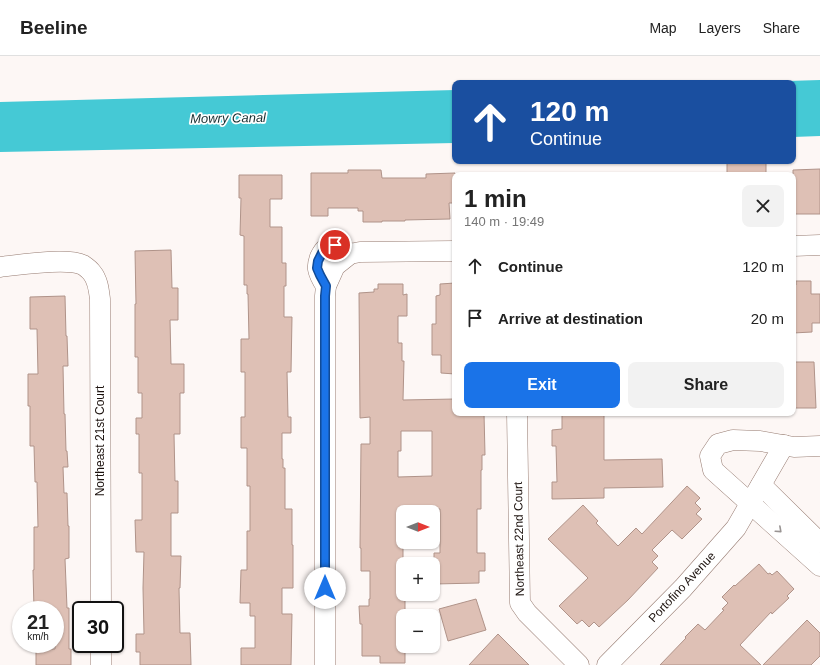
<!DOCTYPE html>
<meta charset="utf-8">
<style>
body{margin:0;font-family:Helvetica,sans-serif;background:#f2f2f2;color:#222;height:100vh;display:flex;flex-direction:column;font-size:15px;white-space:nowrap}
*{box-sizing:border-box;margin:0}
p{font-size:13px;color:#767676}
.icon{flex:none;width:22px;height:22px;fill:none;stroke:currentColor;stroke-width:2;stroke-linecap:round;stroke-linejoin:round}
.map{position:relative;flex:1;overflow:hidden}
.side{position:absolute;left:452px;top:116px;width:344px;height:244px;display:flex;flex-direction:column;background:#fff;border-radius:8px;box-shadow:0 1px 3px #0004}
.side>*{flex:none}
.hud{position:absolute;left:452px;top:24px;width:344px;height:84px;border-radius:8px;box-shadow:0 1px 3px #0004;background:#1a4fa0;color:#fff;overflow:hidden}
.needle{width:26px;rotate:90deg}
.fabs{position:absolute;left:396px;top:449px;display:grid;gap:8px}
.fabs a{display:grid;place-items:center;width:44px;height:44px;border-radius:8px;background:#fff;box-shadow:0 1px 3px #0004;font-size:20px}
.speed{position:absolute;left:12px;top:545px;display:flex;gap:8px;font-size:20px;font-weight:700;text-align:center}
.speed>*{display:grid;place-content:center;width:52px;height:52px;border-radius:50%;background:#fff;box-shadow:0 1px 3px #0004;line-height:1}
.speed small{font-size:10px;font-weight:400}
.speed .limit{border:2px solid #111;border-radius:6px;background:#fff;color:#111}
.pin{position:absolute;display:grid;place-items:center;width:34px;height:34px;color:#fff;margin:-17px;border:2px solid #fff;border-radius:50%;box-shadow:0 1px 4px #0007}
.me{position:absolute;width:44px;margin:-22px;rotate:0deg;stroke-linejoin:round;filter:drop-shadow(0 0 3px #0008)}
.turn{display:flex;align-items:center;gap:14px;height:84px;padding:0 12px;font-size:18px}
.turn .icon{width:52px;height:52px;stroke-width:2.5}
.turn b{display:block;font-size:28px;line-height:34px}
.round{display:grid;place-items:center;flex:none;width:42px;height:42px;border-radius:8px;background:#f2f2f2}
.overview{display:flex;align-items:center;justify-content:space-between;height:68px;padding:0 12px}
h1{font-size:24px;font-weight:700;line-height:30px}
.button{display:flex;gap:8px;margin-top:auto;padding:8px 12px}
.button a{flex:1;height:46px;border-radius:8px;background:#1a73e8;color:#fff;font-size:16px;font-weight:700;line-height:46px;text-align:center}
.button a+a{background:#f2f2f2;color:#222}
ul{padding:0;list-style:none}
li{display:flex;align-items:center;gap:12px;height:52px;padding:0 12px}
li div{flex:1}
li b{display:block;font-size:15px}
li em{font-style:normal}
header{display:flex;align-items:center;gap:24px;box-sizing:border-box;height:56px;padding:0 20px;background:#fff;border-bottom:1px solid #e0e0e0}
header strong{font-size:19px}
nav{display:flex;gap:22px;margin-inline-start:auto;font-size:14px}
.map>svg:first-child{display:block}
.water{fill:#45c9d5}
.building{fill:#dec0b5;stroke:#b09389;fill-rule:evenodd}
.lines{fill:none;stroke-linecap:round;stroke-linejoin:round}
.street-casing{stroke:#977c72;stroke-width:21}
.street{stroke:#fff;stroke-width:20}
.oneway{stroke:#999493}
.route-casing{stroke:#114b97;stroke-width:10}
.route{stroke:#1a73e8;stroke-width:7}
.labels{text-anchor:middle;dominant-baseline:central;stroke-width:3.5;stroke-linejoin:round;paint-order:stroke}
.street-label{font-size:12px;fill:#1c120e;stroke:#fff}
.water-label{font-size:13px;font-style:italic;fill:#182e30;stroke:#fff}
</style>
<header>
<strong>Beeline</strong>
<nav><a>Map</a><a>Layers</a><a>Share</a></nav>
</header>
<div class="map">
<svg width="820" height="609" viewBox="0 0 820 609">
<rect width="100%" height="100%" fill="#fdf7f5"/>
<g class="water">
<polygon points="820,24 820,80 793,81 793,27 724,27"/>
<polygon points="455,34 455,87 0,96 0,46"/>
</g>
<g class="building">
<polygon points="766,106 766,119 727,119 727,107"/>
<polygon points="820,113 820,158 793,158 793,114"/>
<polygon points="348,114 381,114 382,122 426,122 426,118 455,117 455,144 453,144 454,147 449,147 450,163 405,164 405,165 382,165 382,166 363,166 363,155 358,155 358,152 328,152 328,160 311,160 311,117 348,117"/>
<polygon points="239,119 282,119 282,143 270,143 270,171 282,171 282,207 286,207 286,230 284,230 284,261 292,261 291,316 287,316 288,361 291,361 291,377 282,377 282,403 283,403 283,412 285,412 285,453 292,453 292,489 293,489 293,532 282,532 282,558 292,558 291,609 241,609 241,592 255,592 255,560 250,560 250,547 240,547 241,514 247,514 247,475 250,475 250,430 247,430 247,392 241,392 241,361 245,361 245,316 241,316 241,283 249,283 248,238 247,238 247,229 244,229 244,180 240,179 241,142 239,142"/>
<polygon points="171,194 172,232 178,232 178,264 170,264 171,308 184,308 184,337 180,337 180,378 174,378 175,425 178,425 178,457 171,457 171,500 181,500 180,532 179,532 180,577 190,577 191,609 140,609 140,596 136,596 136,578 144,578 143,532 144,496 136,496 135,464 142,464 142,417 139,417 139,378 136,378 136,362 142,362 142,337 138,337 138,301 135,301 135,248 136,248 135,195"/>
<polygon points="796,225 811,225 811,238 820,238 820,267 812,267 812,276 793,277 793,229 796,229"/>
<polygon points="455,227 455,318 441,317 441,299 432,299 432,268 436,268 436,240 440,239 440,228"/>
<path d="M378,228H403V239L407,238V260H398V287H402V305H404L403,344L455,343V357H484L485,399H482V414H481V453H477V497H485V515H479V527L434,528V497H440V453H403V538H405V560H403V590H405V607H380V600H362V568H360L359,550H369V543H370V515H361V492H360L361,388H370V361L360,362L359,237L374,236V233H378ZM401,375H432V420L398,421V395H401Z"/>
<polygon points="65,240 66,280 67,280 68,310 63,310 64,358 65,358 66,395 67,395 68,411 63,411 64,437 67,437 68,470 69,470 69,502 65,503 67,552 69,552 69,593 71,593 71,609 36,609 36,593 55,593 55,554 34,554 33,514 34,514 34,471 38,471 37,426 35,426 34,390 30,390 30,350 28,350 28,318 38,318 37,273 30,273 30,241"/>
<polygon points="793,306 814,306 816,352 793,352"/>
<polygon points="562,357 604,357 604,404 662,403 663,431 604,432 604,442 552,443 552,426 557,426 556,390 552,390 552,374 562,373"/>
<polygon points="687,430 700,442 695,447 701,453 696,458 702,463 682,483 672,474 652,494 658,500 652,506 658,512 628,544 599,571 594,566 589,571 582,564 577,568 559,550 588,522 548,483 583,449 598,465 596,467 618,490 636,472 642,478"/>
<polygon points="759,508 768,518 770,517 772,519 777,515 794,533 787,540 789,542 772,558 771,556 740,589 761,609 660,609 686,582 685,581 698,568 705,574 724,554 722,553 728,547 722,541 734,529 735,530"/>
<polygon points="476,543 486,574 448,585 439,553"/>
<polygon points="807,564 820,577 820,600 811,609 763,609"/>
<polygon points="498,578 529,609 469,609"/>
</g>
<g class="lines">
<g class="street-casing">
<g id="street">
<polyline points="793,190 820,189"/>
<path d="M0,211C20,209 66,201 83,209C86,211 90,214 92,217C98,224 99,235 100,243L101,554"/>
<path d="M326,230C322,224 319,219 318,213C317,209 319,204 320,201C328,184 338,189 350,198"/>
<polyline points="517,357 520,547 527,557 579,609"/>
<polyline points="820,390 794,391 760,385 733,384 718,388 710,400 713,414 820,510"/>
<polyline points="761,429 820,487"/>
<polyline points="101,588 101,609"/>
<polyline points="325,609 325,240 326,230 335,210 350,198 360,196 455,195"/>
<polyline points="607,609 683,532 736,472 784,389"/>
</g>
</g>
<use href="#street" class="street"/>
</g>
<defs><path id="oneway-chevron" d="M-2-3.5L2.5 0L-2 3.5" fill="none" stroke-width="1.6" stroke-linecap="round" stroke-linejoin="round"/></defs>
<use class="oneway" href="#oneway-chevron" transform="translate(779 474) rotate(42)"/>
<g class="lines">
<g class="route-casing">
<polyline id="route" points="325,532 325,240 326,230 320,219 317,212 318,205 322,197 327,191 335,189"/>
</g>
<use href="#route" class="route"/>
</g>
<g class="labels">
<g class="street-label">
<text transform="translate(100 385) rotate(-90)">Northeast 21st Court</text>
<text transform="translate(519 483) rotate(-91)">Northeast 22nd Court</text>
<text transform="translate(682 531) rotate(-47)">Portofino Avenue</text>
</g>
<g class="water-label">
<text transform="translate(228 62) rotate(-1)">Mowry Canal</text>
</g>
</g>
</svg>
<div class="fabs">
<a><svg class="needle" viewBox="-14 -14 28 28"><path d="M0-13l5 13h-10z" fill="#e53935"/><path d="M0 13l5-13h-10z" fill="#767676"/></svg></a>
<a>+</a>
<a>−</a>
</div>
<div class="speed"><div>21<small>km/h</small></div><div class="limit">30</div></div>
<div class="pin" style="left:335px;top:189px;background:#d93025"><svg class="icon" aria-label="arrive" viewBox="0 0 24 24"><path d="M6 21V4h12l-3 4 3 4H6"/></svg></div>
<svg class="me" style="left:325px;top:532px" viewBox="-20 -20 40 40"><circle r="19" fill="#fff"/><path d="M0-13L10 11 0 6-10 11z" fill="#1a73e8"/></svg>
<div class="hud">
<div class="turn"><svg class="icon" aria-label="ahead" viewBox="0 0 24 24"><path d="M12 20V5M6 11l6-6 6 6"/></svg><div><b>120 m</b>Continue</div></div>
</div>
<section class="side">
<div class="overview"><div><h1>1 min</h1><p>140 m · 19:49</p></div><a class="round"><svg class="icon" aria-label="close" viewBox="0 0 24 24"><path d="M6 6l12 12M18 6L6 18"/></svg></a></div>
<ul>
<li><svg class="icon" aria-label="ahead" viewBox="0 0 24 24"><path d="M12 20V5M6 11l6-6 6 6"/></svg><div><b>Continue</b></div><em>120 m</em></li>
<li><svg class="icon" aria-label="arrive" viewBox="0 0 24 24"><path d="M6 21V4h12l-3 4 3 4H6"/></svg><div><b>Arrive at destination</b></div><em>20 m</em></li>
</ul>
<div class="button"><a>Exit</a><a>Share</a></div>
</section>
</div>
